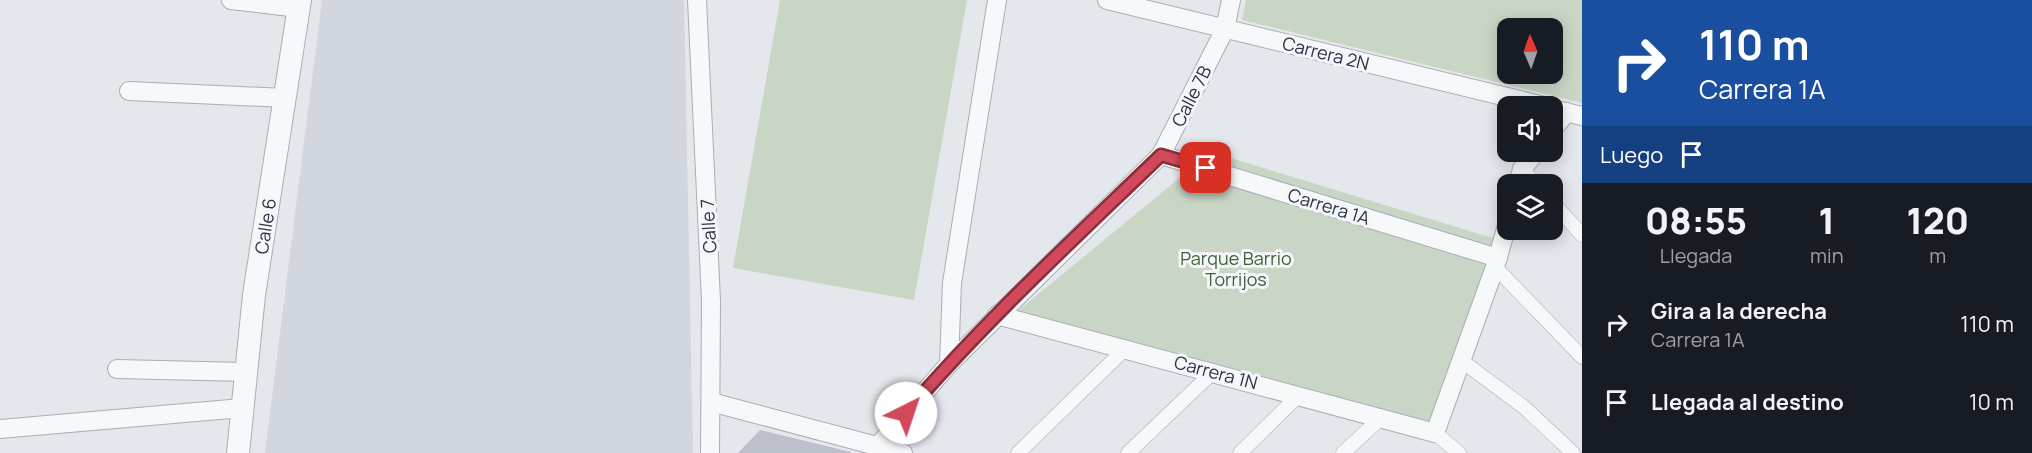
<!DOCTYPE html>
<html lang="es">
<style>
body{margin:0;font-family:Manrope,sans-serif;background:#242831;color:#f1f3f6;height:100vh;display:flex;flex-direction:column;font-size:22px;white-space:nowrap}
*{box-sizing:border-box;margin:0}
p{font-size:20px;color:#9ea1a6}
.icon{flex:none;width:33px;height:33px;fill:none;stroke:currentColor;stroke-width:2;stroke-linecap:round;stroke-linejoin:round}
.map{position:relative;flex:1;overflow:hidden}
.side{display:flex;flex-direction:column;background:#171b24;width:450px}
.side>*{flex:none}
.top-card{background:#1a4fa0;color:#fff;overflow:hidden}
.needle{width:39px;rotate:358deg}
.tools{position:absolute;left:1497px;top:18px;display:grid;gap:12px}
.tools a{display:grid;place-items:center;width:66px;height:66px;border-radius:12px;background:#171b24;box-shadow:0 3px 15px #0003;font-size:30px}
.pin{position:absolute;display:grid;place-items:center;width:51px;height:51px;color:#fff;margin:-26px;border-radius:12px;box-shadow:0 3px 9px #0006}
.me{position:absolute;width:66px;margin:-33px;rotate:41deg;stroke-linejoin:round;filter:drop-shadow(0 0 4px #0008)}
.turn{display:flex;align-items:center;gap:21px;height:126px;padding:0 18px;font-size:27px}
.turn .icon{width:78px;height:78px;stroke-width:2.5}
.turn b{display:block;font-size:42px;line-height:51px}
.then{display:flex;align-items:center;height:57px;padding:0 18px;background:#0003;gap:12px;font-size:22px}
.eta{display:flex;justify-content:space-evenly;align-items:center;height:102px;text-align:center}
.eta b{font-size:36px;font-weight:800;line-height:42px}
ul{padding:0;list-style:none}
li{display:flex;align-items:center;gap:18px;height:78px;padding:0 18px}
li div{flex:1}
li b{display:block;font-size:22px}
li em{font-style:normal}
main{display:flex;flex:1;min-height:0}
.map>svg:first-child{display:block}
.built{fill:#d2d6de}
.green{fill:#c9d6c5;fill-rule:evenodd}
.building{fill:#bbc0ca}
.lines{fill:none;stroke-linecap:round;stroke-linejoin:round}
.pedestrian-casing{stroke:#a9aeb7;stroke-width:15}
.minor-casing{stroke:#a9aeb7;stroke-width:20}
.tertiary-casing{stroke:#a9aeb7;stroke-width:24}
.pedestrian{stroke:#f7f8fa;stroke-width:14}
.minor{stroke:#f7f8fa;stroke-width:18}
.tertiary{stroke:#f7f8fa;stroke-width:22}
.route-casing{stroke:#882f3b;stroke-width:15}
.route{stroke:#d1495b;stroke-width:10}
.labels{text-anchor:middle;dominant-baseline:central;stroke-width:6;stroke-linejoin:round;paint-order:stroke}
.street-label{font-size:18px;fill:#2b3445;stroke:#f4f6f9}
.park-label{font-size:18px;fill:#3f6138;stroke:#f4f6f9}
</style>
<main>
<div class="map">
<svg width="1582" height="453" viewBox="0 0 1582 453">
<rect width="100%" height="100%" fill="#e4e7ec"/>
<polygon class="built" points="322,0 684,0 693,453 265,453"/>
<g class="green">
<polygon points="780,0 967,0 914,300 733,268"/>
<path d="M1246,0H1582V103L1242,20ZM1552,28V74H1508V28Z"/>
<polygon points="1211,152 1499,240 1435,433 1013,315"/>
</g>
<polygon class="building" points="760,430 851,452 851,453 738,453"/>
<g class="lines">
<g class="pedestrian-casing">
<g id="pedestrian">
<polyline points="1522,169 1536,184"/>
<polyline points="1552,202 1582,235"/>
<polyline points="1495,267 1582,357"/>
<polyline points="1462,361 1525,408 1573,453"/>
<polyline points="1435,433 1459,453"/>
<polyline points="1018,453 1126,348"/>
<polyline points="1128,453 1213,372"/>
<polyline points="1240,453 1299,395"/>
<polyline points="1343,453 1381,418"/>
</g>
</g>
<g class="minor-casing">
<g id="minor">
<polyline points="231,0 299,8"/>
<polyline points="697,0 711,301 710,453"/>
<polyline points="1107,0 1544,106"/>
<polyline points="129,91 285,98"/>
<polyline points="1552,109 1582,116"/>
<polyline points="1552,130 1567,112"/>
<polyline points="1161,155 1498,258"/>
<polyline points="1518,184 1522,169 1536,152"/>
<polyline points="997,315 1435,433 1495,267 1508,222"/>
<polyline points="949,364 952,283 997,0"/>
<polyline points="117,369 245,372"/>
<polyline points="711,402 903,453"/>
<polyline points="0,429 242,408"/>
<polyline points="878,446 949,364 1161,155 1225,29 1231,0"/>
</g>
</g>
<g class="tertiary-casing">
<polyline id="tertiary" points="238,453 254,295 300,0"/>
</g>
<use href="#pedestrian" class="pedestrian"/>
<use href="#minor" class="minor"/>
<use href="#tertiary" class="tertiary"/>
</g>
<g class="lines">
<g class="route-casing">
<path id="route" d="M906,413C985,321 1074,239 1161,155L1206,168"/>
</g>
<use href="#route" class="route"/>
</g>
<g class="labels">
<g class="street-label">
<text transform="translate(1326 53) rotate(14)">Carrera 2N</text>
<text transform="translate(1191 96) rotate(-63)">Calle 7B</text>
<text transform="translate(1329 206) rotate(17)">Carrera 1A</text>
<text transform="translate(265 226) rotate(-81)">Calle 6</text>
<text transform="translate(708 226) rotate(-93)">Calle 7</text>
<text transform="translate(1216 372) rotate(15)">Carrera 1N</text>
</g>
<g class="park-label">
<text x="1236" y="258">Parque Barrio<tspan x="1236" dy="21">Torrijos</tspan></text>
</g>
</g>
</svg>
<div class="tools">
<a><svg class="needle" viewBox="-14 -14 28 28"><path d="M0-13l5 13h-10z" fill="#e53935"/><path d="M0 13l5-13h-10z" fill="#9ea1a6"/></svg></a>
<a><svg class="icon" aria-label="sound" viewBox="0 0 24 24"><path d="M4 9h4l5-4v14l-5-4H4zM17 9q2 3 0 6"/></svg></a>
<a><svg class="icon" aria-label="layers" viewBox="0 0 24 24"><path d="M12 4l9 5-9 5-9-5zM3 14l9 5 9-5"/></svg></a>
</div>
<div class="pin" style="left:1206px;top:168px;background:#d93025"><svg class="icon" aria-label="arrive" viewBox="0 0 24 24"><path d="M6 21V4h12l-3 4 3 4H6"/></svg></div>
<svg class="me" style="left:906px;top:413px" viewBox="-20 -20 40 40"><circle r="19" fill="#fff"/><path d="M0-13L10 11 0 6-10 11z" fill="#d1495b"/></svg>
</div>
<section class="side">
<div class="top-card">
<div class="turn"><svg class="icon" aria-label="right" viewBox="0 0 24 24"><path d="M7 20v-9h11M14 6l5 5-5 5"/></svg><div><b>110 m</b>Carrera 1A</div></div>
<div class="then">Luego<svg class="icon" aria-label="arrive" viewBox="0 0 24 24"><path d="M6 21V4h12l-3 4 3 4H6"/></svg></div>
</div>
<div class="eta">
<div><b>08:55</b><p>Llegada</p></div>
<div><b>1</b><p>min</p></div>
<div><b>120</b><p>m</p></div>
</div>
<ul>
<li><svg class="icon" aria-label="right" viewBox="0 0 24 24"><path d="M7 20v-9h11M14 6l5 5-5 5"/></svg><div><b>Gira a la derecha</b><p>Carrera 1A</p></div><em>110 m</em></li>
<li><svg class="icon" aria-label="arrive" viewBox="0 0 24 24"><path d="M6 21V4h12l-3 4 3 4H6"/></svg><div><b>Llegada al destino</b></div><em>10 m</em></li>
</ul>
</section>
</main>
